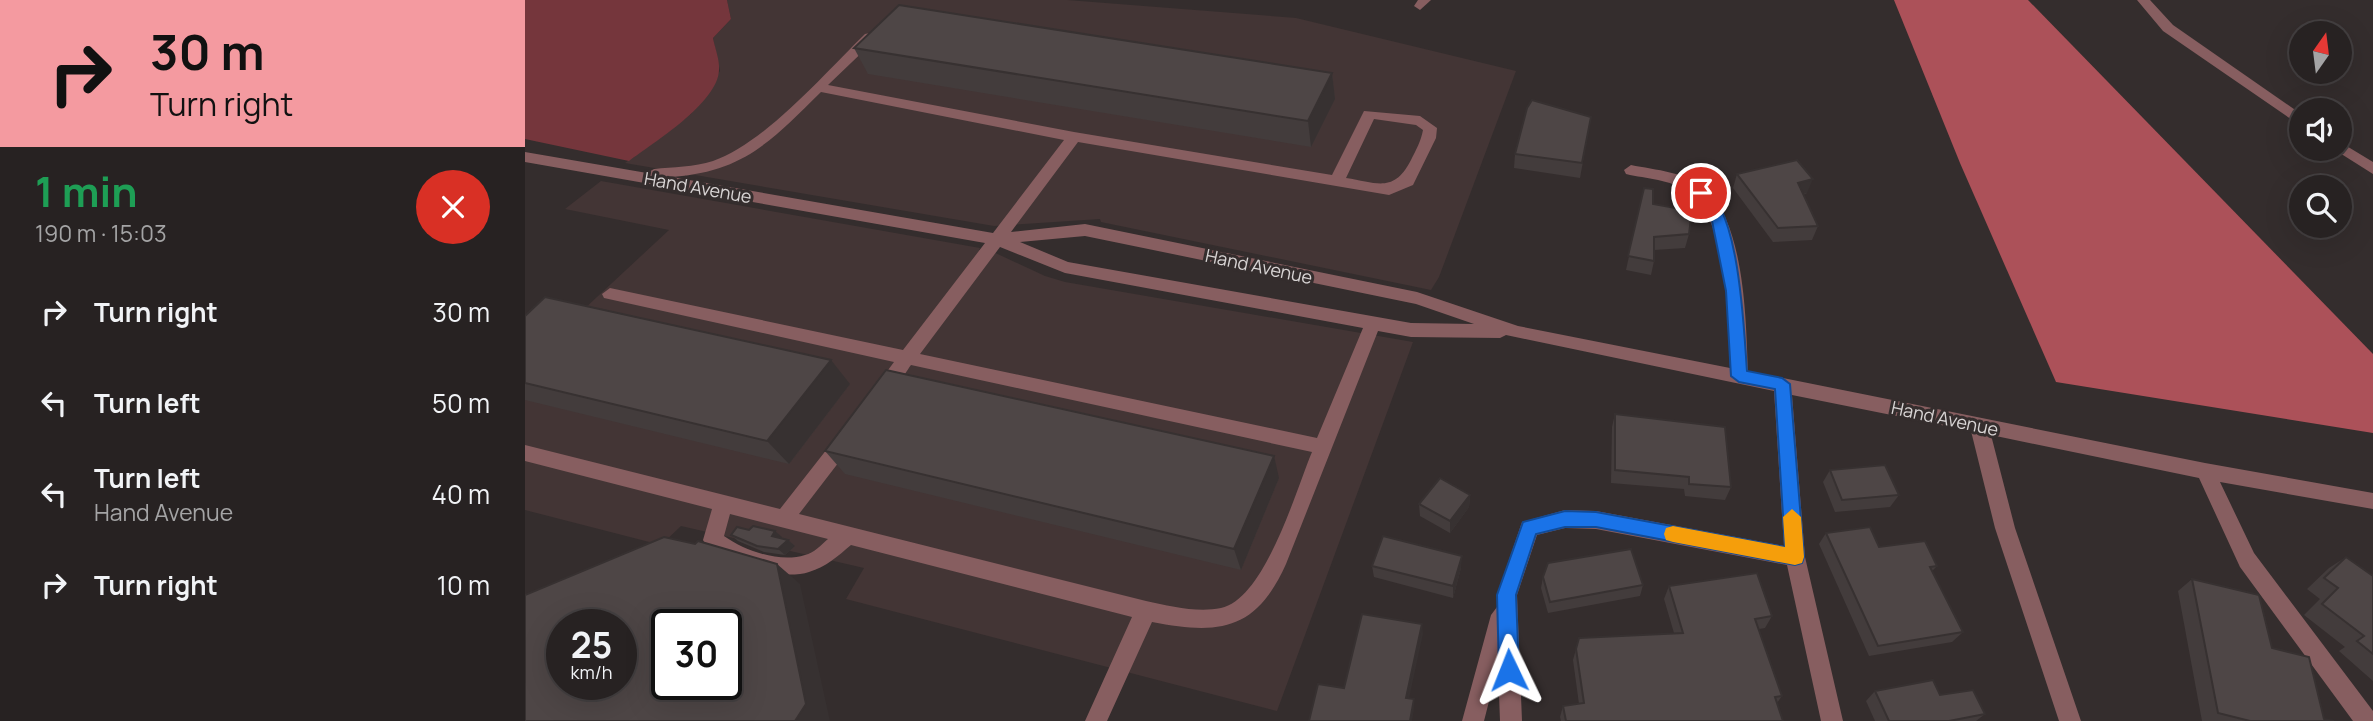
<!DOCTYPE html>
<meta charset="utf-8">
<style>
body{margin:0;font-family:Manrope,sans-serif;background:#332f2f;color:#f1f3f6;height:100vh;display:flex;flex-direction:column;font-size:26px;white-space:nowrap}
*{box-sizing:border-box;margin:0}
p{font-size:23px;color:#a4a4a5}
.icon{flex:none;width:38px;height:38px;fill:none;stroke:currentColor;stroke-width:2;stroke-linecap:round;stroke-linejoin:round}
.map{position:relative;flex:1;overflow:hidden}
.drawer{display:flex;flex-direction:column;background:#272222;width:525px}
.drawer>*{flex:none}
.top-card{background:#f49aa0;color:#111;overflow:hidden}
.needle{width:46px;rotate:14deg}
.controls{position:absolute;left:1764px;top:21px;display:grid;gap:14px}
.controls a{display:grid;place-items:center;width:63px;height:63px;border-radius:50%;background:#272222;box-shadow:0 7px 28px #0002,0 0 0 2px #433f40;font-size:35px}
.speed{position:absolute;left:21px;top:609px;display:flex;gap:14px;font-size:35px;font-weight:700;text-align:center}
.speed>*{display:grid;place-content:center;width:91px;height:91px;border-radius:50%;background:#272222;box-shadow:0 7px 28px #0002,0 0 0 2px #433f40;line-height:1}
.speed small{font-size:18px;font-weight:400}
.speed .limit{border:4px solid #111;border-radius:10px;background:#fff;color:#111}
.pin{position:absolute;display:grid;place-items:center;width:60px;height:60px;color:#fff;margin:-30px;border:4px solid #fff;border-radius:50%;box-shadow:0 2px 7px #0007}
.me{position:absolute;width:77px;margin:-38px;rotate:358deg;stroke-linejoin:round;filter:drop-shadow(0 0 5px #0008)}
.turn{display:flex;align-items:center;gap:24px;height:147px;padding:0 35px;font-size:32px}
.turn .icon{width:91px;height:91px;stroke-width:2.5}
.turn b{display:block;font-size:49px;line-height:60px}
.round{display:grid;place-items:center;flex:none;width:74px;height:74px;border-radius:37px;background:#332f2f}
.head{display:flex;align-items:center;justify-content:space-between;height:119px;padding:0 35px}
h1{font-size:42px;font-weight:700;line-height:52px;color:#1e9e55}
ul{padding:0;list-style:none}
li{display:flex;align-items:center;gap:21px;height:91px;padding:0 35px}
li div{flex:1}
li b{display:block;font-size:26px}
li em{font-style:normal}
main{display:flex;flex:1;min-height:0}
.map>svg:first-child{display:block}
.built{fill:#433535}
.green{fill:#75363c}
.water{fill:#ac5159}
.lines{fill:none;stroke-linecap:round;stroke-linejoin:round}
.minor{fill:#875e60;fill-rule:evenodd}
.wall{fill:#433c3c}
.shaded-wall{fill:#373131}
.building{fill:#4e4646;stroke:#373131;stroke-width:2;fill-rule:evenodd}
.route{fill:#1a73e8;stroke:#114b97;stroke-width:2}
.slow{fill:#f59e0b}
.labels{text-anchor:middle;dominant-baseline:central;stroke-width:6;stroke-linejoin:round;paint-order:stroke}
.street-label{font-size:18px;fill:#d8d4d4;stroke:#342d2d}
</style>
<main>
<section class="drawer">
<div class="top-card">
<div class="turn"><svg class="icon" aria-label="right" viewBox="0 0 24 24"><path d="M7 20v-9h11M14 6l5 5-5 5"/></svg><div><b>30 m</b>Turn right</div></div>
</div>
<div class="head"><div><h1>1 min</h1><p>190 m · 15:03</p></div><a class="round" style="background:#d93025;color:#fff"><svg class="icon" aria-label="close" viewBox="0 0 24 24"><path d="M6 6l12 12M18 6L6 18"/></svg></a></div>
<ul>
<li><svg class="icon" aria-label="right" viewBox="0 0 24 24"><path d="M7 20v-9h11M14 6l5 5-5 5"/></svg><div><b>Turn right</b></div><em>30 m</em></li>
<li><svg class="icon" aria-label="left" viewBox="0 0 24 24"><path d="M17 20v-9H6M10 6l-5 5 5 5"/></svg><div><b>Turn left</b></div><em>50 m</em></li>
<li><svg class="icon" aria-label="left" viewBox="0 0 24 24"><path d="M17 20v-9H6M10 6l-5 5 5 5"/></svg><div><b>Turn left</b><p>Hand Avenue</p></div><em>40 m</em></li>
<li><svg class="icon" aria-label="right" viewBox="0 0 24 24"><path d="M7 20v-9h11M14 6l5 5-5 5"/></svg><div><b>Turn right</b></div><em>10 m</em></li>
</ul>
</section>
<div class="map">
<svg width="1848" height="721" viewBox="0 0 1848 721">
<rect width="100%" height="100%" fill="#342d2d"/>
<g class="built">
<polygon points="202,0 542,0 771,18 991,71 914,277 906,290 576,222 575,219 469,226 100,163 166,114 195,71 188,38 206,19"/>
<polygon points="76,181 455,248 454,250 464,250 520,276 540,282 888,342 752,711 321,599 339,568 156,526 136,545 0,510 0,364 144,230 40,209"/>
</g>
<path class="green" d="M0,0H202L206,19L188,38C190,48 195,61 194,70C193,103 128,143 104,161L0,139Z"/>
<polygon class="water" points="1369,0 1503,0 1848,354 1848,433 1531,382 1435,163"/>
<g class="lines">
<g class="minor">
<polygon points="893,0 906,0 895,10 889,6"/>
<polygon points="1612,0 1625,0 1648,25 1776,114 1776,126 1638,31"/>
<path d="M345,33L350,34V40L303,85L549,132L807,175L839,111L895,116L912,128L911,138L888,185L864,195L553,142L486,232L560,224L892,292L993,326L1205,368C1204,324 1203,217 1163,192C1145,179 1122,179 1101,174L1099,170L1106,165C1130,170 1163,172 1182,190C1220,227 1221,322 1223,371L1680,463L1848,493V509L1695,482L1729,553L1848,711V721H1828L1715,567L1674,478L1466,435L1490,528L1556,721H1534L1470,528L1446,431L1267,395L1280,557L1318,721H1296L1262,565L1071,529L1040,528L1012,535L992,595L997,721H975L973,666L959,721H937L966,615L972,607V595L997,522L1040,510L1071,511L1259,546L1249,391L981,335L975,338L886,337L853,331L761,564C731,631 694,635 627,622L582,721H560L607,617L326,545C313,556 301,567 284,572C258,581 190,566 178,540L187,509L0,461V445L255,509L313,435L320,432L327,435L329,440L327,445L274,514L621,601C645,606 672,613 696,608C740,599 771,490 787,452L386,365C377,377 368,399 352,394L349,389L369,362L79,298L77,294L85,288L378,350L460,243L0,162V152L122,173L129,169C148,167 169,167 188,161C240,143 300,73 340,34ZM296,92L539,140L468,233L147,177C220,171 246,141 296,92ZM849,119L891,125L898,130C896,141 891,150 886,160C869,193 853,183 821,178ZM560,236L891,304L949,324L886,323L543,262L495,242ZM475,247L540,273L838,328L792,438L395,354ZM205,514L303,539C296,545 289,553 280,555C255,563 220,551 199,536Z"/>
<polygon points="1815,142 1848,162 1848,174 1810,150 1815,149"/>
</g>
</g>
<g class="wall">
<polygon points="329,48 807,73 810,99 786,147 343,74"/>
<polygon points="1066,117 1055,178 989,168 990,154"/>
<polygon points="1212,174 1282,193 1278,195 1293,226 1287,240 1248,242 1208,188"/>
<polygon points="1119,188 1128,204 1164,234 1160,248 1129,250 1129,261 1126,275 1101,270"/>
<polygon points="0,316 325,384 264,464 0,400"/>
<polygon points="1090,414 1206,487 1200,500 1160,496 1159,489 1086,483 1087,427"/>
<polygon points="300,451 754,478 716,570 320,474"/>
<polygon points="1305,470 1374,495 1365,507 1310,512 1298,482"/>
<polygon points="945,495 944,507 925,533 895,516 894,504"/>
<polygon points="250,531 257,538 263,540 270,546 260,555 239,552 213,541 206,535"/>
<polygon points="1301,533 1354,547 1412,566 1407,571 1438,632 1427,642 1344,656 1294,544"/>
<polygon points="1821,557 1848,576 1848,681 1814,651 1820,647 1779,615 1795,599 1782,589 1804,568"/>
<polygon points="847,566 936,568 928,598 849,577"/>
<polygon points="1018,577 1118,585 1115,596 1023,613 1016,588"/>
<polygon points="1667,579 1747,648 1799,719 1809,721 1677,721 1653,591"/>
<polygon points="1144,586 1247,616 1240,628 1234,629 1257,696 1252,703 1258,721 1036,721 1035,717 1038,706 1054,704 1048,660 1054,638 1149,633 1139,599"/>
<polygon points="1350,691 1415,695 1460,714 1451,721 1350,721 1341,701"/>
</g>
<g class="shaded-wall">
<polygon points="807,73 810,99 786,147 783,121"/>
<polygon points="1288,179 1282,193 1268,197 1273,183"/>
<polygon points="306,360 325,384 264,464 242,441"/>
<polygon points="749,456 754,478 716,570 709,549"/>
<polygon points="945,495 944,507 925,533 925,521"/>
<polygon points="250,531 257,537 254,542 247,536"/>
<polygon points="263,540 270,546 260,555 253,549"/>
<polygon points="937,556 936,568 928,598 928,586"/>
<polygon points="252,564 275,584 305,721 270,721"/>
<polygon points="897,624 898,634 882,708 881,698"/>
<polygon points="889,699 889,709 887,721 885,721"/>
</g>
<g class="building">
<polygon points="374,5 807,73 783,121 329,48"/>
<polygon points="1007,100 1066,117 1057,163 990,154 1002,108"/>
<polygon points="1272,160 1288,179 1273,183 1293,226 1253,228 1212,174"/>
<polygon points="1119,188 1128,189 1128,204 1167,211 1164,234 1129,237 1129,261 1103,256"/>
<polygon points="20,297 306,360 242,441 0,383 0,316"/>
<polygon points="361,370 749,456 709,549 300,451"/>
<polygon points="1090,414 1200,427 1206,487 1164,484 1164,477 1090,470"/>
<polygon points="1360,465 1374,495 1317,500 1305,470"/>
<polygon points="915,478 945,495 925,521 894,504"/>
<polygon points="228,526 250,531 247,536 263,540 253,549 232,546 206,535 212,527 224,530"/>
<polygon points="1345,527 1354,547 1400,541 1412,566 1405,567 1438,632 1353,646 1301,533"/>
<polygon points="858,536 937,556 928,586 847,566"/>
<path d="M139,537L170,544L173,541L252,564L281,704L270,721H0V595ZM37,625H96V684H37ZM142,625H201V684H142Z"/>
<polygon points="1106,549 1118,585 1025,602 1018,577 1023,563"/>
<polygon points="1821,557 1848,576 1848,654 1832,641 1839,636 1797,604 1813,588 1799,578"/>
<polygon points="1232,573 1247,616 1230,619 1257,696 1250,697 1258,721 1041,721 1038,706 1059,703 1051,649 1054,638 1158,633 1144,586"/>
<polygon points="1667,579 1734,595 1747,648 1784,657 1799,719 1809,721 1725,721 1693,713"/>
<polygon points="837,614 897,624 881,698 889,699 885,721 784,721 793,684 819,688"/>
<polygon points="1408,680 1415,695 1448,690 1460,714 1424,721 1364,721 1350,691"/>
</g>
<path class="route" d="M1176,188C1215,200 1219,335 1222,371L1257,378L1265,384L1279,557L1277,563L1270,565L1071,527H1040L1011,534L991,595L994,670L991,677L984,680L977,677L974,670L972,595L998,522L1040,511L1071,512L1260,547L1250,389L1214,382L1206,376L1201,291L1187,221L1169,193Z"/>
<polygon class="slow" points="1267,509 1276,517 1279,557 1277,563 1270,565 1148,542 1141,540 1139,534 1141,528 1148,526 1260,547 1258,517"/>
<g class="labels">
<g class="street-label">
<text transform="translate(173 187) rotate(10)">Hand Avenue</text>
<text transform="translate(734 266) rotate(12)">Hand Avenue</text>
<text transform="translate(1420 418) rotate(12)">Hand Avenue</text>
</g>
</g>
</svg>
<div class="controls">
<a><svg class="needle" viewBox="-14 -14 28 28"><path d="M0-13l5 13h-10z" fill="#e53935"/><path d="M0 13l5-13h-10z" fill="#a4a4a5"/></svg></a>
<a><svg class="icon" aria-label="sound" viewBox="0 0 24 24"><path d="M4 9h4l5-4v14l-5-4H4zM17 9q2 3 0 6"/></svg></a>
<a><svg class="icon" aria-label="search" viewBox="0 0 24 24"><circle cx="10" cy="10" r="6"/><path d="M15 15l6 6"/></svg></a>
</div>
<div class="speed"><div>25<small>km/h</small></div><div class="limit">30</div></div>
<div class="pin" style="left:1176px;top:193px;background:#d93025"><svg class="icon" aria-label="arrive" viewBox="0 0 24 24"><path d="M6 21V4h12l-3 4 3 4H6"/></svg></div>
<svg class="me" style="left:984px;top:670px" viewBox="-20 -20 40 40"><path d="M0-17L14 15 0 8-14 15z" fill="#1a73e8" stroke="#fff" stroke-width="4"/></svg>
</div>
</main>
